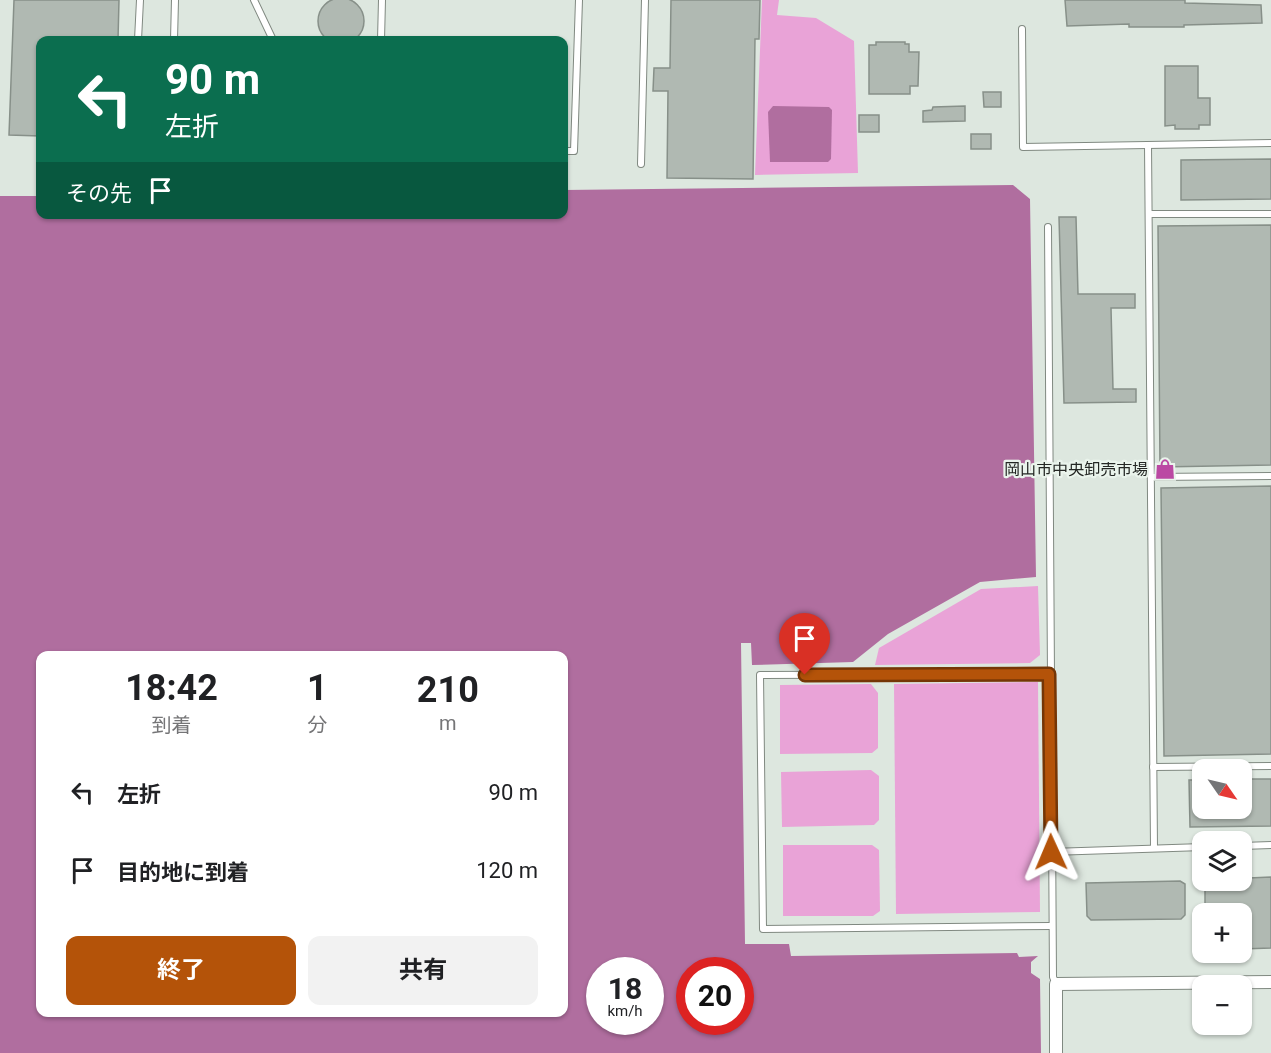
<!DOCTYPE html>
<html lang="ja">
<meta charset="utf-8">
<style>
body{margin:0;font-family:Roboto,"Noto Sans JP",sans-serif;background:#f2f2f2;color:#202124;height:100vh;display:flex;flex-direction:column;font-size:22px;white-space:nowrap}
*{box-sizing:border-box;margin:0}
p{font-size:20px;color:#757577}
.icon{flex:none;width:33px;height:33px;fill:none;stroke:currentColor;stroke-width:2;stroke-linecap:round;stroke-linejoin:round}
.map{position:relative;flex:1;overflow:hidden}
.sheet{position:absolute;left:36px;top:651px;width:532px;height:366px;display:flex;flex-direction:column;background:#fff;border-radius:12px;box-shadow:0 2px 4px #0004}
.sheet>*{flex:none}
.top-card{position:absolute;left:36px;top:36px;width:532px;height:183px;border-radius:12px;box-shadow:0 2px 4px #0004;background:#0b6e4f;color:#fff;overflow:hidden}
.needle{width:39px;rotate:124deg}
.controls{position:absolute;left:1192px;top:759px;display:grid;gap:12px}
.controls a{display:grid;place-items:center;width:60px;height:60px;border-radius:12px;background:#fff;box-shadow:0 2px 4px #0004;font-size:30px}
.speed{position:absolute;left:586px;top:957px;display:flex;gap:12px;font-size:30px;font-weight:700;text-align:center}
.speed>*{display:grid;place-content:center;width:78px;height:78px;border-radius:50%;background:#fff;box-shadow:0 2px 4px #0004;line-height:1}
.speed small{font-size:15px;font-weight:400}
.speed .limit{border:9px solid #d22;background:#fff;color:#111}
.pin{position:absolute;display:grid;place-items:center;width:51px;height:51px;color:#fff;margin:-62px -26px;border-radius:50% 50% 50% 0;rotate:-45deg;box-shadow:0 0 6px #0007}
.pin .icon{rotate:45deg}
.me{position:absolute;width:66px;margin:-33px;rotate:359deg;stroke-linejoin:round;filter:drop-shadow(0 0 4px #0008)}
.turn{display:flex;align-items:center;gap:21px;height:126px;padding:0 30px;font-size:27px}
.turn .icon{width:78px;height:78px;stroke-width:2.5}
.turn b{display:block;font-size:42px;line-height:51px}
.then{display:flex;align-items:center;height:57px;padding:0 30px;background:#0003;gap:12px;font-size:22px}
.eta{display:flex;justify-content:space-evenly;align-items:center;height:102px;text-align:center}
.eta b{font-size:36px;font-weight:700;line-height:42px}
.action{display:flex;gap:12px;margin-top:auto;padding:12px 30px}
.action a{flex:1;height:69px;border-radius:12px;background:#b45309;color:#fff;font-size:24px;font-weight:700;line-height:69px;text-align:center}
.action a+a{background:#f2f2f2;color:#202124}
ul{padding:0;list-style:none}
li{display:flex;align-items:center;gap:18px;height:78px;padding:0 30px}
li div{flex:1}
li b{display:block;font-size:22px}
li em{font-style:normal}
.map>svg:first-child{display:block}
.green{fill:#e9a3d7}
.water{fill:#b06e9f;fill-rule:evenodd}
.building{fill:#b0b9b2;stroke:#879089;stroke-width:1.5}
.lines{fill:none;stroke-linecap:round;stroke-linejoin:round}
.lane-casing{stroke:#808981;stroke-width:8}
.street-casing{stroke:#808981;stroke-width:14}
.lane{stroke:#fff;stroke-width:6}
.street{stroke:#fff;stroke-width:12}
.route-casing{stroke:#753606;stroke-width:15}
.route{stroke:#b45309;stroke-width:10}
.labels{text-anchor:middle;dominant-baseline:central;stroke-width:4.5;stroke-linejoin:round;paint-order:stroke}
.poi-label{font-size:16px;fill:#242724;stroke:#eaf4ec;text-anchor:end}
</style>
<div class="map">
<svg width="1271" height="1053" viewBox="0 0 1271 1053">
<rect width="100%" height="100%" fill="#dde7df"/>
<g class="green">
<polygon points="762,0 779,0 777,15 816,18 854,41 858,173 755,175"/>
<polygon points="1038,586 1040,655 1030,663 875,665 879,648 981,589"/>
<polygon points="1038,682 1040,912 896,914 894,684"/>
<polygon points="871,684 878,693 878,748 872,753 780,754 780,685"/>
<polygon points="871,770 879,776 879,820 874,825 782,827 781,772"/>
<polygon points="783,845 872,845 879,850 880,911 873,916 783,916"/>
</g>
<g class="water">
<polygon points="773,106 829,107 832,110 831,159 828,162 770,162 768,112"/>
<path d="M1013,185L1030,199L1036,577L980,582L888,634L853,662L752,665L751,643H741L745,944H789L791,956L1017,953L1019,957L1038,956L1031,962V973L1040,979L1041,1053H0V196H40V214H564V190ZM40,656H564V1012H40ZM600,970H651V1022H600ZM690,970H741V1022H690Z"/>
</g>
<g class="building">
<circle cx="341" cy="21" r="23"/>
<polygon points="14,0 119,0 118,40 40,40 40,136 9,135"/>
<polygon points="671,0 760,0 759,39 755,39 753,179 667,178 668,91 653,91 654,68 670,68"/>
<polygon points="1065,0 1185,0 1185,3 1261,5 1262,23 1184,25 1184,27 1129,27 1129,24 1067,26"/>
<polygon points="876,42 905,42 905,44 909,44 909,52 919,52 918,86 910,86 910,94 869,94 869,45 876,45"/>
<polygon points="1165,66 1198,66 1198,98 1210,98 1210,125 1199,125 1199,129 1175,129 1175,125 1165,126"/>
<polygon points="983,92 1001,92 1001,107 984,107"/>
<polygon points="965,106 965,121 923,122 923,111 932,110 933,107"/>
<rect x="859" y="115" width="20" height="17"/>
<rect x="971" y="134" width="20" height="15"/>
<polygon points="1271,159 1271,199 1181,200 1181,160"/>
<polygon points="1059,217 1076,217 1078,294 1135,294 1135,308 1111,308 1113,389 1136,389 1136,402 1064,403"/>
<polygon points="1271,225 1271,465 1160,467 1158,226"/>
<polygon points="1271,486 1271,754 1164,756 1161,488"/>
<polygon points="1242,779 1271,779 1271,826 1190,827 1189,780 1203,780 1203,808 1242,808"/>
<polygon points="1271,877 1271,948 1242,949 1242,914 1205,914 1205,880"/>
<polygon points="1180,881 1185,884 1185,915 1181,919 1091,920 1087,916 1086,883"/>
</g>
<g class="lines">
<g class="lane-casing">
<g id="lane">
<polyline points="254,0 273,40"/>
<polyline points="1022,29 1023,147 1271,143"/>
<polyline points="138,40 140,0"/>
<polyline points="174,40 175,0"/>
<polyline points="381,40 382,0"/>
<polyline points="1148,145 1154,848"/>
<polyline points="564,151 574,151 579,0"/>
<polyline points="641,164 645,0"/>
<polyline points="1149,214 1271,214"/>
<polyline points="1048,227 1053,977 1056,984"/>
<polyline points="1151,477 1271,476"/>
<polyline points="1049,674 760,675 763,929 1052,926"/>
<polyline points="1153,767 1271,766"/>
<polyline points="1242,846 1271,845"/>
<polyline points="1051,852 1203,847"/>
</g>
</g>
<g class="street-casing">
<polyline id="street" points="1056,1053 1056,984 1271,982"/>
</g>
<use href="#lane" class="lane"/>
<use href="#street" class="street"/>
</g>
<g class="lines">
<g class="route-casing">
<polyline id="route" points="805,675 1049,674 1051,852"/>
</g>
<use href="#route" class="route"/>
</g>
<defs>
<g id="shop-bare" transform="scale(1.62)"><path d="M-5-2.5h2.3a2.7 3.5 0 0 1 5.4 0H5L5.5 6h-11ZM-1.5-2.5h3a1.5 2.3 0 0 0-3 0Z" fill="#bb49a3" stroke="#eaf4ec" stroke-width="2.5" paint-order="stroke"/></g>
</defs>
<g fill-rule="evenodd">
<use href="#shop-bare" x="1165" y="469"/>
</g>
<g class="labels">
<g class="poi-label">
<text x="1148" y="469">岡山市中央卸売市場</text>
</g>
</g>
</svg>
<div class="controls">
<a><svg class="needle" viewBox="-14 -14 28 28"><path d="M0-13l5 13h-10z" fill="#e53935"/><path d="M0 13l5-13h-10z" fill="#757577"/></svg></a>
<a><svg class="icon" aria-label="layers" viewBox="0 0 24 24"><path d="M12 4l9 5-9 5-9-5zM3 14l9 5 9-5"/></svg></a>
<a>+</a>
<a>−</a>
</div>
<div class="speed"><div>18<small>km/h</small></div><div class="limit">20</div></div>
<div class="pin" style="left:805px;top:675px;background:#d93025"><svg class="icon" aria-label="arrive" viewBox="0 0 24 24"><path d="M6 21V4h12l-3 4 3 4H6"/></svg></div>
<svg class="me" style="left:1051px;top:852px" viewBox="-20 -20 40 40"><path d="M0-17L14 15 0 8-14 15z" fill="#b45309" stroke="#fff" stroke-width="4"/></svg>
<div class="top-card">
<div class="turn"><svg class="icon" aria-label="left" viewBox="0 0 24 24"><path d="M17 20v-9H6M10 6l-5 5 5 5"/></svg><div><b>90 m</b>左折</div></div>
<div class="then">その先<svg class="icon" aria-label="arrive" viewBox="0 0 24 24"><path d="M6 21V4h12l-3 4 3 4H6"/></svg></div>
</div>
<section class="sheet">
<div class="eta">
<div><b>18:42</b><p>到着</p></div>
<div><b>1</b><p>分</p></div>
<div><b>210</b><p>m</p></div>
</div>
<ul>
<li><svg class="icon" aria-label="left" viewBox="0 0 24 24"><path d="M17 20v-9H6M10 6l-5 5 5 5"/></svg><div><b>左折</b></div><em>90 m</em></li>
<li><svg class="icon" aria-label="arrive" viewBox="0 0 24 24"><path d="M6 21V4h12l-3 4 3 4H6"/></svg><div><b>目的地に到着</b></div><em>120 m</em></li>
</ul>
<div class="action"><a>終了</a><a>共有</a></div>
</section>
</div>
